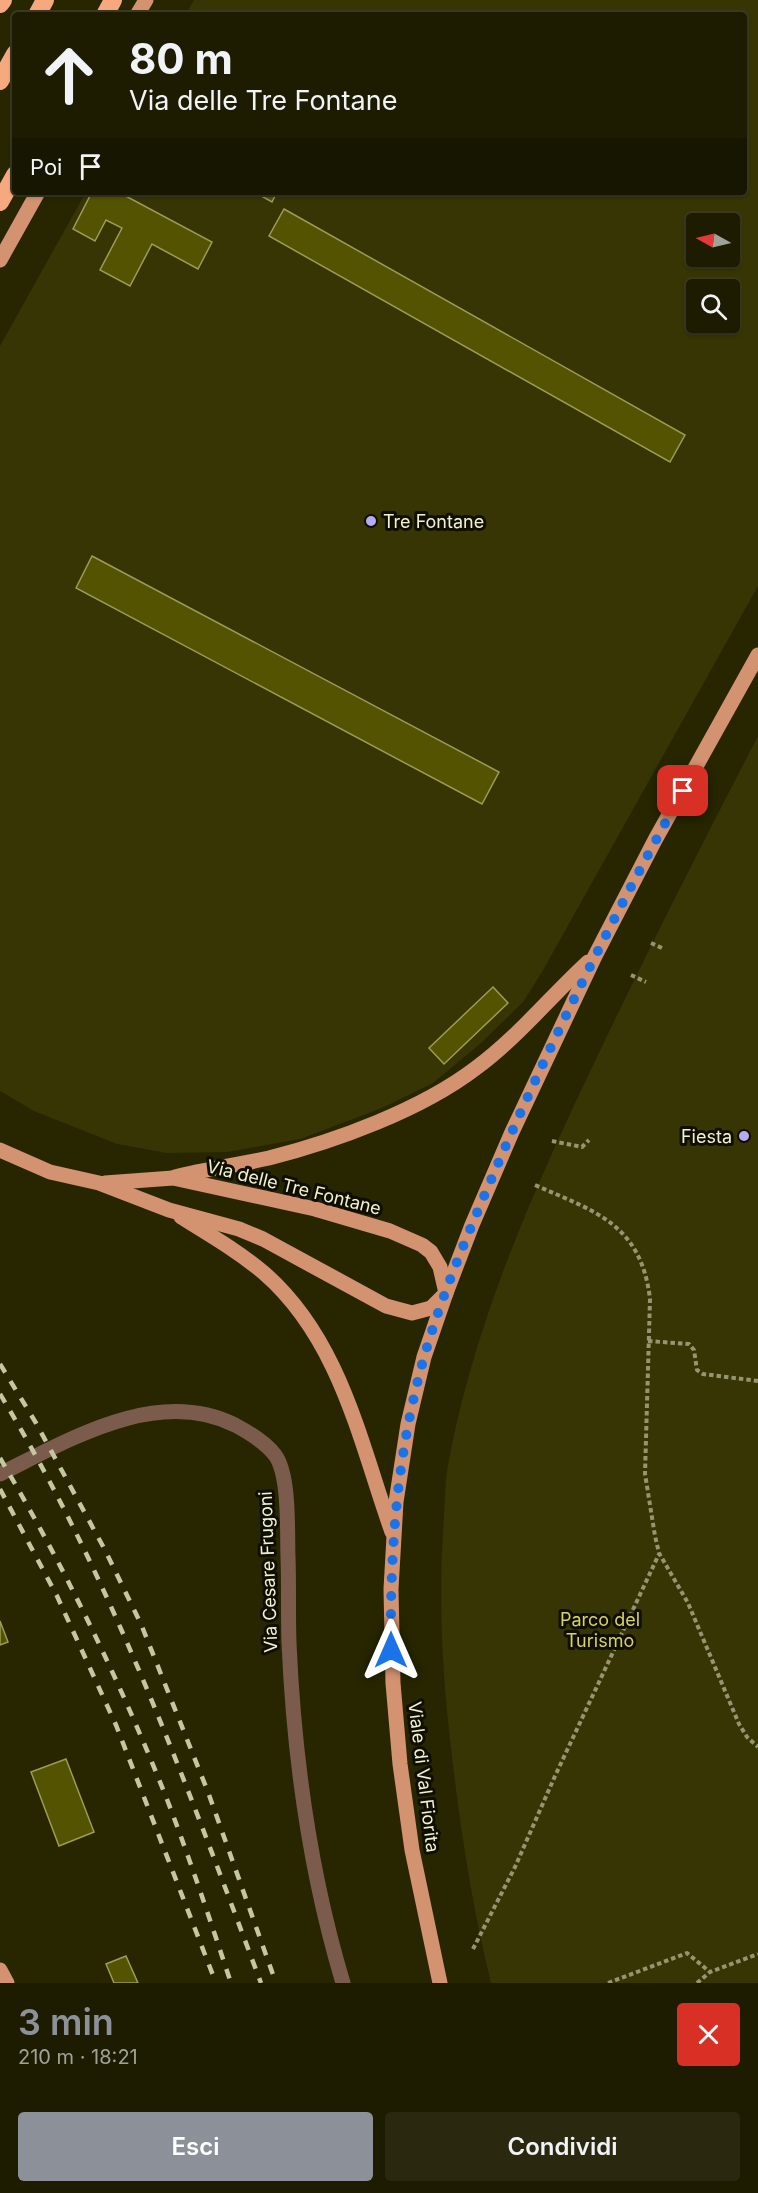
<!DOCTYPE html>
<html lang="it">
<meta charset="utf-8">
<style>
body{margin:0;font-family:Inter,sans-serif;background:#2a2910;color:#f1f3f6;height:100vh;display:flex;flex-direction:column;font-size:22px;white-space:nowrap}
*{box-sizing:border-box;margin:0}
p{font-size:20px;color:#a0a199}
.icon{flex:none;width:33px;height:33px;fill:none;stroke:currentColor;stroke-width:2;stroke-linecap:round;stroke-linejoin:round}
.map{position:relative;height:1983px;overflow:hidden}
.side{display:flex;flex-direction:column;background:#1d1c01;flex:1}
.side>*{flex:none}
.banner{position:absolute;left:12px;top:12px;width:735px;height:183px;border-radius:6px;box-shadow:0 2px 4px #0004,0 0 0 2px #3b3a23;background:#1d1c01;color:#f1f3f6;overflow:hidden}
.needle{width:39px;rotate:278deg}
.fabs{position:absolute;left:686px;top:213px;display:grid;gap:12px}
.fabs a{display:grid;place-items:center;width:54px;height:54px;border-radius:6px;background:#1d1c01;box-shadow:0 2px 4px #0004,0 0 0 2px #3b3a23;font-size:30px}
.pin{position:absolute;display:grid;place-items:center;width:51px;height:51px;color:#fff;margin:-26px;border-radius:12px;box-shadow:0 3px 9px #0006}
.me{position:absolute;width:66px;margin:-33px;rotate:0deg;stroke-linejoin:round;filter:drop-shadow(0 0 4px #0008)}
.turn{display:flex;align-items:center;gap:21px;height:126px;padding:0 18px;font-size:27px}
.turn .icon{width:78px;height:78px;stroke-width:2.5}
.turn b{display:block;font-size:42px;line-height:51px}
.then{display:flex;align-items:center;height:57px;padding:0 18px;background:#0003;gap:12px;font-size:22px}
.round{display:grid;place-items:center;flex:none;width:63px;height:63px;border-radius:6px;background:#2a2910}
.overview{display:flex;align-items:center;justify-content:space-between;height:102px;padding:0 18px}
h1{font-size:36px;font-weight:600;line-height:45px;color:#8c9099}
.cta{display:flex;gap:12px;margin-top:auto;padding:12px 18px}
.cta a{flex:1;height:69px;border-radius:6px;background:#8c9099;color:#fff;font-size:24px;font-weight:600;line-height:69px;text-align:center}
.cta a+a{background:#2a2910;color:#f1f3f6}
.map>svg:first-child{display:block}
.green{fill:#363503;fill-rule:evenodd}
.building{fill:#545302;stroke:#9c9c57;stroke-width:1.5}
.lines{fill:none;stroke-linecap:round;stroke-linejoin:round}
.path{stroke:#959571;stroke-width:4;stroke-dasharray:4.5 3;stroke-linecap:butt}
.minor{stroke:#7b5c4c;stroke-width:15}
.major{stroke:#d39270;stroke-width:15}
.highway{stroke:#f6a87f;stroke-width:18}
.rail{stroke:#c5c6a2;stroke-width:4.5;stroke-dasharray:10 10;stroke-linecap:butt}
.route{stroke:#1a73e8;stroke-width:10;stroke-dasharray:0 18}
.poi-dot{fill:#b4acf9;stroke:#0f0e00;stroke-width:2}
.labels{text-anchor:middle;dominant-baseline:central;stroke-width:6;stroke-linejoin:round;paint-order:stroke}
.poi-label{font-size:18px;fill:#f1f2cf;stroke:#0f0e00;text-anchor:start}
.street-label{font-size:18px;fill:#f1f2cf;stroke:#0f0e00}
.park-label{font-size:18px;fill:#d6d561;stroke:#0f0e00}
</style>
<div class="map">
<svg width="758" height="1983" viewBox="0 0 758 1983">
<rect width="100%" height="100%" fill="#272601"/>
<g class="green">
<path d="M194,0H758V586L542,972L523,1002L480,1044L433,1083L382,1108L300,1139L227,1152L167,1153L117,1144L34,1111L0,1091V346L86,192H744V15H185ZM696,224H729V256H696ZM696,290H729V322H696Z"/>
<path d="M758,736V1983H491C472,1906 460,1827 451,1748C442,1671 438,1595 444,1517C445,1500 445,1482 448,1465C474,1323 533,1191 595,1061C647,952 702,844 758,736Z"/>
</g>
<g class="building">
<polygon points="92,192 121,192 120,193 212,242 198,269 152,244 130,286 100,270 122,228 106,220 95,241 73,229"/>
<polygon points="254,192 277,192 272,202"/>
<polygon points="284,209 685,435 670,462 269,236"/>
<polygon points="92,556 499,772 482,804 76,588"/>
<polygon points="493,987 508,1003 444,1064 429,1048"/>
<polygon points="0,1621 8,1642 0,1645"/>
<polygon points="66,1759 94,1832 59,1846 31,1772"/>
<polygon points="126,1956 138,1983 114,1983 106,1964"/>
</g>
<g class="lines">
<g class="path">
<polyline points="651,943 662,948"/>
<polyline points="631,975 646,982"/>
<polyline points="552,1141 582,1147 589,1140"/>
<path d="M535,1185C596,1212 641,1224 650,1299L645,1474L655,1536L659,1553L688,1603L739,1724L747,1737L758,1747"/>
<polyline points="648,1341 689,1344 694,1350 697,1370 703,1374 758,1381"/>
<polyline points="473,1949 515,1867 555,1776 659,1554"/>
<polyline points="608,1983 687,1953 710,1972"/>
<polyline points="697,1983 710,1972 758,1954"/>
</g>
<path class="minor" d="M0,1474C69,1440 157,1386 235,1425C250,1433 265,1442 275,1455C290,1475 287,1532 288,1557C289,1586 288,1615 289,1643C294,1758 310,1873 343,1983"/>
<g class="major">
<polyline points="137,15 146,0"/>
<polyline points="0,260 38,192"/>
<polyline points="0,1150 50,1172 99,1183 169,1210 239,1229 263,1239 386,1306 412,1313 431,1308 446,1293 472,1225 512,1132 595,956 655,840 758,655"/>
<path d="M175,1177C206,1169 238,1165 269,1158C336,1141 421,1110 476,1068C518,1037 550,997 588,962"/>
<polyline points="105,1183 173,1178 315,1209 390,1231 422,1245 431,1252 440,1267 446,1293 424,1357 408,1424 396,1502 391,1589 393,1683 400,1764 412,1850 440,1983"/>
<path d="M181,1217C210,1235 239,1252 264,1273C340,1339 360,1442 392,1532"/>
<polyline points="0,1970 7,1983"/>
</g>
<g class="highway">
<polyline points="0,4 3,0"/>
<polyline points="37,15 45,0"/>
<polyline points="105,15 113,0"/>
<polyline points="0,81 15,54"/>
<polyline points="0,202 15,175"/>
</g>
<g class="rail">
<polyline points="0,1364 36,1423 105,1550 141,1624 208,1792 276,1983"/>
<path d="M0,1394C112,1579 185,1781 261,1983"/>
<path d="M0,1458C65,1568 121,1683 168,1802C191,1862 211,1923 231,1983"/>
<polyline points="0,1489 57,1596 116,1725 216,1983"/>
</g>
</g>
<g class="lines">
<path class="route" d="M391,1650C390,1565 395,1480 414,1397C432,1315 467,1236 500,1159C555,1033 616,911 683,791"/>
</g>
<g class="poi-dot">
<circle cx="371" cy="521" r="6"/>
<circle cx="744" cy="1136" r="6"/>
</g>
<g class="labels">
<g class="poi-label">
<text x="383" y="521">Tre Fontane</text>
<text x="732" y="1136" text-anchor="end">Fiesta</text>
</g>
<g class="street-label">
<text transform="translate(294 1187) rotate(14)">Via delle Tre Fontane</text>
<text transform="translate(268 1572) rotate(-92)">Via Cesare Frugoni</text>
<text transform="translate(424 1777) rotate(83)">Viale di Val Fiorita</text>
</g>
<g class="park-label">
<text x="600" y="1619">Parco del<tspan x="600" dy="21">Turismo</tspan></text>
</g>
</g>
</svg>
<div class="fabs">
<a><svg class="needle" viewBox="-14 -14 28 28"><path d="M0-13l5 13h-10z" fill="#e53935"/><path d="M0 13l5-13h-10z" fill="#a0a199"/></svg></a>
<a><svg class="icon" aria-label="search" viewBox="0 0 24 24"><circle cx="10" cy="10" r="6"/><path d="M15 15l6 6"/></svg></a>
</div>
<div class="pin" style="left:683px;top:791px;background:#d93025"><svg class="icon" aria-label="arrive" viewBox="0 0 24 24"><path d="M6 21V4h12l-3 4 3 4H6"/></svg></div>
<svg class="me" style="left:391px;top:1650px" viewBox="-20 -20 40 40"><path d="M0-17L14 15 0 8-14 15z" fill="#1a73e8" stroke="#fff" stroke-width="4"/></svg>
<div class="banner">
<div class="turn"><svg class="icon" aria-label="ahead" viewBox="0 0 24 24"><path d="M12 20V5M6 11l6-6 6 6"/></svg><div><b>80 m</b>Via delle Tre Fontane</div></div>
<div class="then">Poi<svg class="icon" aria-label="arrive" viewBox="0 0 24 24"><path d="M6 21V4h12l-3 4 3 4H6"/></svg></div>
</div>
</div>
<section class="side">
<div class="overview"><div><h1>3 min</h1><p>210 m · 18:21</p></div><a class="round" style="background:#d93025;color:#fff"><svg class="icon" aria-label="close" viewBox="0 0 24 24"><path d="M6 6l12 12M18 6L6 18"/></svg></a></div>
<div class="cta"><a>Esci</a><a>Condividi</a></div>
</section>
